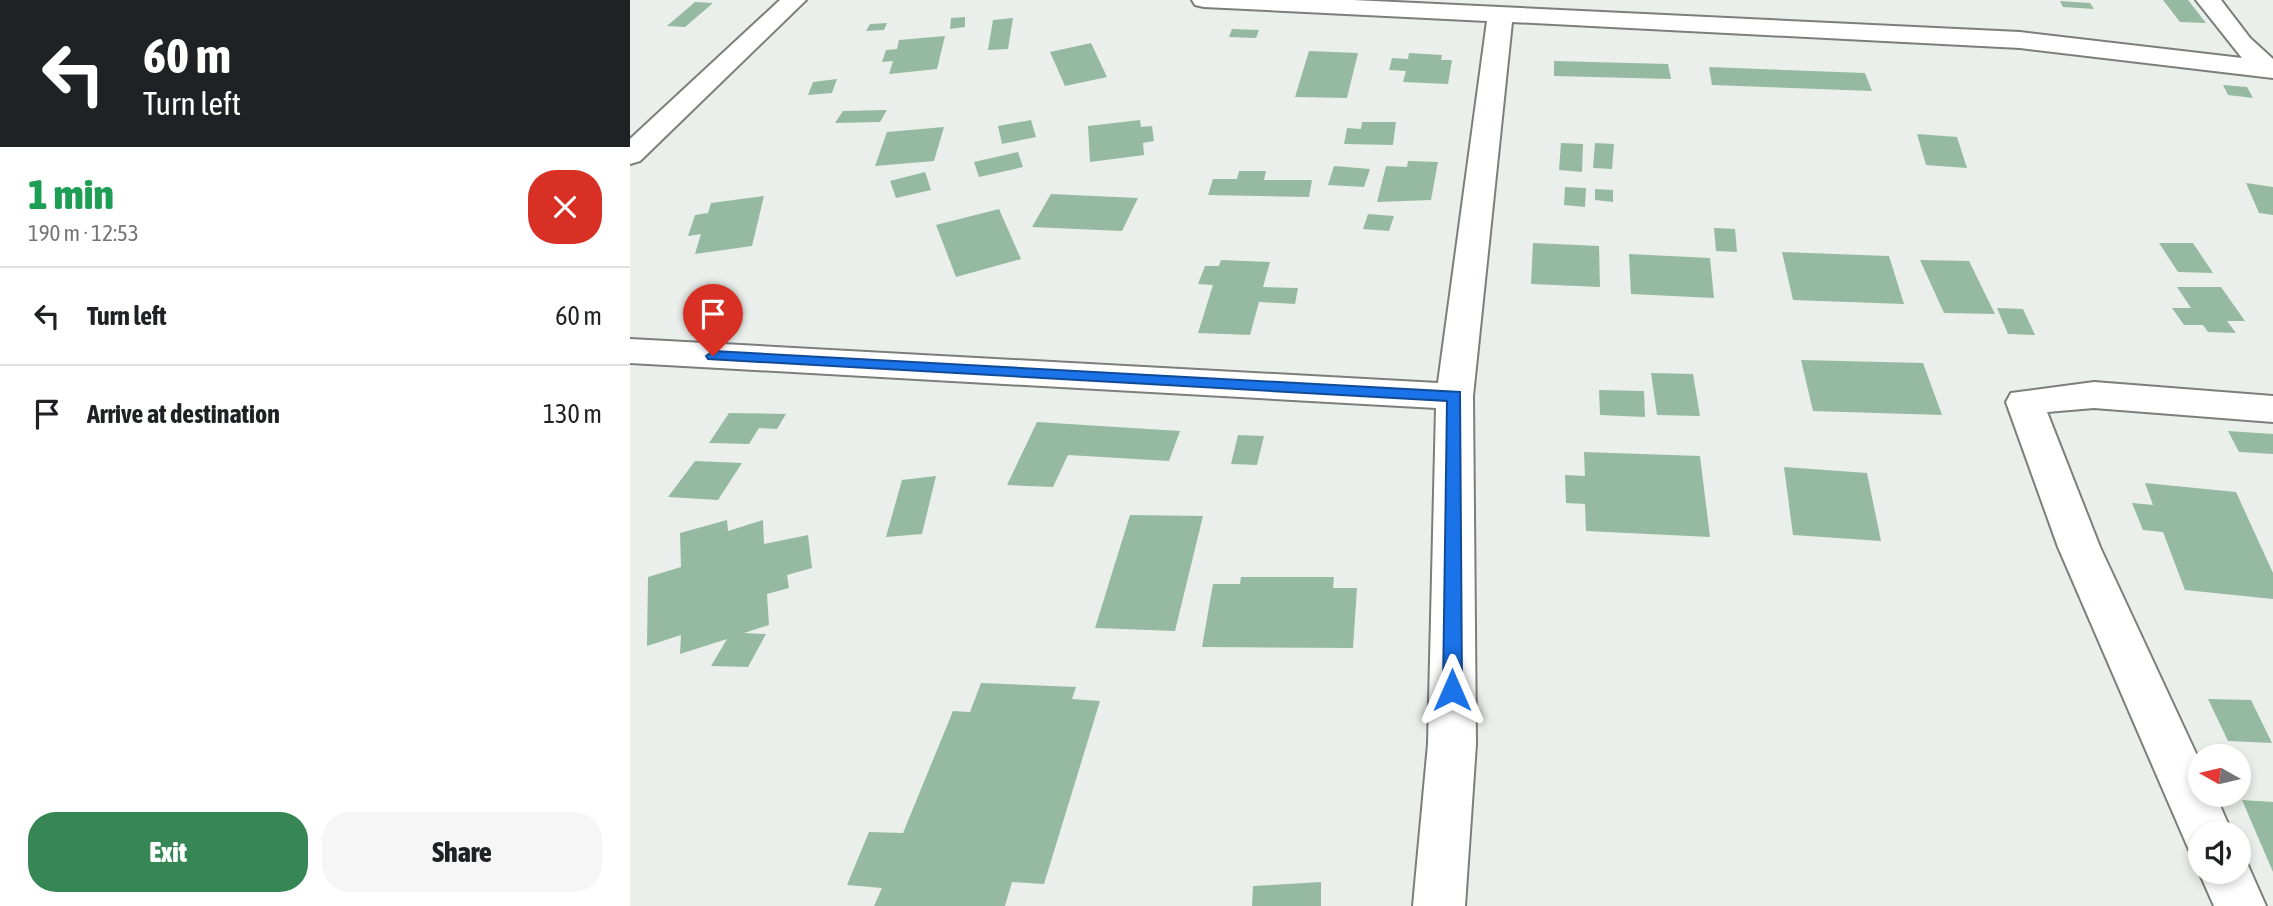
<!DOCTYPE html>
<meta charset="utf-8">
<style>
body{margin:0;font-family:"Asap Condensed",sans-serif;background:#f6f6f6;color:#202124;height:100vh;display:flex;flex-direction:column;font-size:26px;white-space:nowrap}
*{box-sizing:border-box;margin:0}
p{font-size:23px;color:#757577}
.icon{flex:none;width:38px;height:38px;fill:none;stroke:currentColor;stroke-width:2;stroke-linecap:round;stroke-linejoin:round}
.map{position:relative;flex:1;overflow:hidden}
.details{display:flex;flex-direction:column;background:#fff;width:630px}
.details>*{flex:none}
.hud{background:#202124;color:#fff;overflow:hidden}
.needle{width:46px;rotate:278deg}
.buttons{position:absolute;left:1558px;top:744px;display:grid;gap:14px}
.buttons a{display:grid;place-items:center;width:63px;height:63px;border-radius:50%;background:#fff;box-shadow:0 4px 10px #0003;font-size:35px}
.pin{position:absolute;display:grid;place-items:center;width:60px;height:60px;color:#fff;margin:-72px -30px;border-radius:50% 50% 50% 0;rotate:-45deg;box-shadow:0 0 7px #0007}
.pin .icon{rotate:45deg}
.me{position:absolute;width:77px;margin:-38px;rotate:0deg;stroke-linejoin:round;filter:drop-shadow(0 0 5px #0008)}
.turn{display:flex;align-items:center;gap:24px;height:147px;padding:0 28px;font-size:32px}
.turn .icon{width:91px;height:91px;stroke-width:2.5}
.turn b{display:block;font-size:49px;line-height:60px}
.round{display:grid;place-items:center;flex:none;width:74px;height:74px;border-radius:28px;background:#f6f6f6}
.overview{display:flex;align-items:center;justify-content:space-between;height:119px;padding:0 28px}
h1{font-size:42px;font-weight:800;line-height:52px;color:#1e9e55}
.primary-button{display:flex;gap:14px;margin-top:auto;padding:14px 28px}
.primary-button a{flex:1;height:80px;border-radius:28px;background:#368656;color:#fff;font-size:28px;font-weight:800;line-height:80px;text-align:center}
.primary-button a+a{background:#f6f6f6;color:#202124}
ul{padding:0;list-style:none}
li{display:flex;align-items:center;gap:21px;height:98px;padding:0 28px;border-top:2px solid #e0e0e0}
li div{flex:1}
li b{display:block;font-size:26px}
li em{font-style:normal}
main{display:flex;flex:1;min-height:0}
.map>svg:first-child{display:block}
.building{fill:#96baa1}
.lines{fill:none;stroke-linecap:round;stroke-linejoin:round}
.street-casing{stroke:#7b7f7c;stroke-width:4}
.secondary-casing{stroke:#7b7f7c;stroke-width:4}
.street{fill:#fff;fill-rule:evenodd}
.secondary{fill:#fff;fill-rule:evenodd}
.route{fill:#1a73e8;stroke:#114b97;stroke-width:2}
</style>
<main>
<section class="details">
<div class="hud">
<div class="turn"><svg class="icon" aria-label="left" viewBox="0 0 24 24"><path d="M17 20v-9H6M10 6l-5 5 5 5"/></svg><div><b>60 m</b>Turn left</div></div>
</div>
<div class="overview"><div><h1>1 min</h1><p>190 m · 12:53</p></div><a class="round" style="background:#d93025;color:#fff"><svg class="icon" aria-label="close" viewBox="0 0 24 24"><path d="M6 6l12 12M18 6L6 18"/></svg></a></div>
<ul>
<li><svg class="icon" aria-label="left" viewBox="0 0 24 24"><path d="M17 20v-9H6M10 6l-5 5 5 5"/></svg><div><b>Turn left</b></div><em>60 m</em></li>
<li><svg class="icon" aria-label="arrive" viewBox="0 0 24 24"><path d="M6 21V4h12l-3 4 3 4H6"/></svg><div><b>Arrive at destination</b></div><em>130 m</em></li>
</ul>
<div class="primary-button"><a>Exit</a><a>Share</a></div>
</section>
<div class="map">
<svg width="1643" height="906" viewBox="0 0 1643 906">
<rect width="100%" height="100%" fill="#eaefeb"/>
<g class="building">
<polygon points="1533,0 1558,0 1576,23 1550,22"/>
<polygon points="1430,1 1460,3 1464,9 1433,7"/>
<polygon points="65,2 83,3 55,27 37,26"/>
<polygon points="335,17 335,27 320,29 321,18"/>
<polygon points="383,18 378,49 358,50 363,20"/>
<polygon points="257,23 254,30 236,31 240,24"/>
<polygon points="602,29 629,30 626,38 599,37"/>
<polygon points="315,36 307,69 259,74 263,61 252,62 256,50 267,49 269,40"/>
<polygon points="461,43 477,77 435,86 420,52"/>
<polygon points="679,51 728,53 717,98 665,97"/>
<polygon points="779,53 812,55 811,60 822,60 818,84 773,82 776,71 759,70 762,58 778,59"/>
<polygon points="924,61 1038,64 1041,79 924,76"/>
<polygon points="1079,67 1235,73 1242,91 1082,85"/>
<polygon points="207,79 202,93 178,95 183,82"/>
<polygon points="1593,85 1617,87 1623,98 1598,95"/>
<polygon points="257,110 250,122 205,123 213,111"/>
<polygon points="401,120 406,137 372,144 368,126"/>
<polygon points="510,120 511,127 522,126 524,141 513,143 514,155 460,162 458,126"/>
<polygon points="732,122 766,122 763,145 714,144 717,128 731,129"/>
<polygon points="314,127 304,161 245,166 257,132"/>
<polygon points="1287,134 1327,137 1337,168 1296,165"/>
<polygon points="931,143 953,144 952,172 929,170"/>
<polygon points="965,143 984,144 982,169 963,168"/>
<polygon points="388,152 393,167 349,177 344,162"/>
<polygon points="778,161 808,162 801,200 747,202 756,166 777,167"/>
<polygon points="704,166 740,169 734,187 698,185"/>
<polygon points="609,171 636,171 634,180 682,180 679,197 578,195 583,179 607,179"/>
<polygon points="295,172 301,190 266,198 260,181"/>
<polygon points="1616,183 1643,187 1643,215 1629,213"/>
<polygon points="935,187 956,188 955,207 934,205"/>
<polygon points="965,189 983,190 983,202 965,200"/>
<polygon points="421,194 508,198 492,231 402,227"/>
<polygon points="134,196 122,246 65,254 71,234 58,236 65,215 78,213 81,203"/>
<polygon points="369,209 391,259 326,277 306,225"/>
<polygon points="738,214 764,216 759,231 733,229"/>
<polygon points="1084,228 1105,229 1107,252 1086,251"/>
<polygon points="903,243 969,246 970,287 901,284"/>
<polygon points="1529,243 1563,243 1583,273 1548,272"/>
<polygon points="1152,252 1259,256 1274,304 1163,300"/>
<polygon points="999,254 1080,258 1084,298 1001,294"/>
<polygon points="591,260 640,262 633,287 668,288 665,304 629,302 620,335 568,333 583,285 568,284 575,266 589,266"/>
<polygon points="1290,260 1339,261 1365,314 1314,313"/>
<polygon points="1547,287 1591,287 1615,321 1597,321 1606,333 1578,332 1573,325 1554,325 1542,308 1561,308"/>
<polygon points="1367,308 1393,309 1405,335 1378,334"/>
<polygon points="1171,360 1293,363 1312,415 1183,411"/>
<polygon points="1021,373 1063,374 1070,416 1027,415"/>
<polygon points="969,390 1014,391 1015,417 970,415"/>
<polygon points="99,413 156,414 147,429 129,428 119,444 79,443"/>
<polygon points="407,422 550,431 539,461 438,455 423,487 377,485"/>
<polygon points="1598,431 1643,434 1643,454 1609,452"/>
<polygon points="608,435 634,436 627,465 601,464"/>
<polygon points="954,452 1070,456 1080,537 956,531 955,504 936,503 935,475 955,476"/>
<polygon points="65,461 112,463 88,500 38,497"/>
<polygon points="1154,467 1237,473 1251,541 1163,535"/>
<polygon points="306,476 292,534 256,537 272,480"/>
<polygon points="1515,483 1606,492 1643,573 1643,599 1555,590 1533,532 1513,530 1502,503 1523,505"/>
<polygon points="500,515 573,516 545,631 465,628"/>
<polygon points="97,520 98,531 133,520 134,544 178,535 182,568 157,575 159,588 137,594 139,625 114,633 136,634 118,667 81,666 97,639 50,654 51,635 17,646 18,577 51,567 50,533"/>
<polygon points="611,577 704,577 703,588 727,588 723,648 572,647 583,584 610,584"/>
<polygon points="351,683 446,687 442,699 470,701 414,884 382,882 375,906 244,906 252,888 217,885 239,832 273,833 323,711 340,712"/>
<polygon points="1578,699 1621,700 1642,743 1598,741"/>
<polygon points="1612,800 1643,802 1643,872"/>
<polygon points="691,882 691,906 622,906 623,886"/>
</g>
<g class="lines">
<g class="street-casing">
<g id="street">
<polygon points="562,0 723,0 1390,32 1612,58 1566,0 1591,0 1620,38 1643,59 1643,78 1390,48 882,22 843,396 846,744 835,906 783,906 798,744 806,408 0,363 0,339 808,383 857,21 574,7 565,5"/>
<polygon points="1464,382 1643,396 1643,422 1464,408 1417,412 1470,547 1570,762 1570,794 1585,794 1602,833 1570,833 1570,854 1559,850 1428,547 1376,402 1381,393"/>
<polygon points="1608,852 1613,854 1636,906 1584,906 1569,872 1570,871 1608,872"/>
</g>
</g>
<g class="secondary-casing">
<polygon id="secondary" points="150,0 176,0 10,161 0,164 0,139"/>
</g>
<use href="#street" class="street"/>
<use href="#secondary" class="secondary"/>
</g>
<polygon class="route" points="83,351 830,392 832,690 829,696 815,696 813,690 817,401 78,359 76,356"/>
</svg>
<div class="buttons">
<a><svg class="needle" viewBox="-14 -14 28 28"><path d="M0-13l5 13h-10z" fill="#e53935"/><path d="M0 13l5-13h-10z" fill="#757577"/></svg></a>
<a><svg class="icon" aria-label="sound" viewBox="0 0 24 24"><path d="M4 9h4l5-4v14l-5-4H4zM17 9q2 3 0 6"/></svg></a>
</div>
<div class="pin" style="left:83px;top:356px;background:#d93025"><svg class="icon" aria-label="arrive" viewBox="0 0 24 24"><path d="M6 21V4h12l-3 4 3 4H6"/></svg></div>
<svg class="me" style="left:822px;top:690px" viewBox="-20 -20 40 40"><path d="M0-17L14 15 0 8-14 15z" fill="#1a73e8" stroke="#fff" stroke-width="4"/></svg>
</div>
</main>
